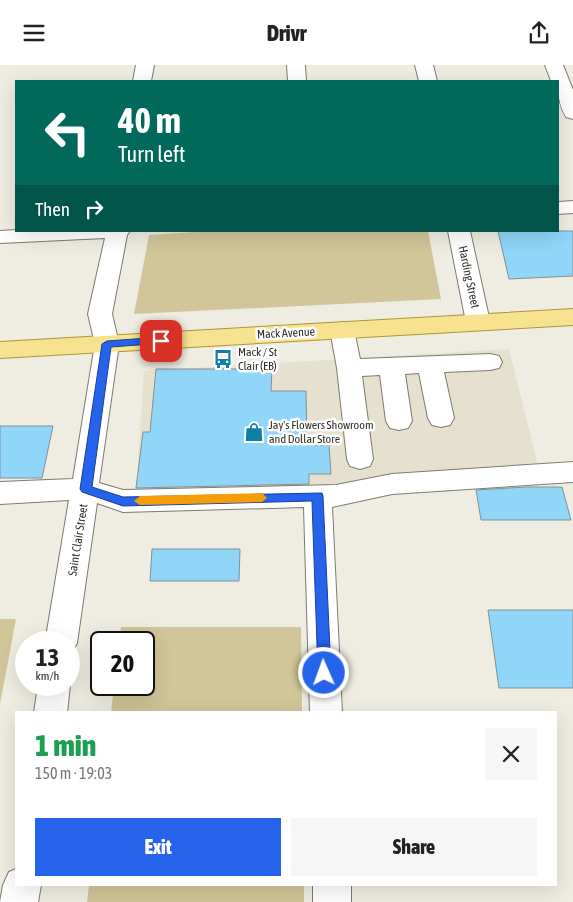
<!DOCTYPE html>
<meta charset="utf-8">
<style>
body{margin:0;font-family:"Asap Condensed",sans-serif;background:#f6f6f6;color:#222;height:100vh;display:flex;flex-direction:column;font-size:19px;white-space:nowrap}
*{box-sizing:border-box;margin:0}
p{font-size:16px;color:#767676}
.icon{flex:none;width:28px;height:28px;fill:none;stroke:currentColor;stroke-width:2;stroke-linecap:round;stroke-linejoin:round}
.map{position:relative;flex:1;overflow:hidden}
.drawer{position:absolute;left:15px;top:646px;width:542px;height:175px;display:flex;flex-direction:column;background:#fff;border-radius:0px;box-shadow:0 5px 20px #0002}
.drawer>*{flex:none}
.top-card{position:absolute;left:15px;top:15px;width:544px;height:152px;border-radius:0px;box-shadow:0 5px 20px #0002;background:#00695c;color:#fff;overflow:hidden}
.speed{position:absolute;left:15px;top:566px;display:flex;gap:10px;font-size:25px;font-weight:700;text-align:center}
.speed>*{display:grid;place-content:center;width:65px;height:65px;border-radius:50%;background:#fff;box-shadow:0 5px 20px #0002;line-height:1}
.speed small{font-size:12px;font-weight:400}
.speed .limit{border:2px solid #111;border-radius:8px;background:#fff;color:#111}
.pin{position:absolute;display:grid;place-items:center;width:42px;height:42px;color:#fff;margin:-21px;border-radius:10px;box-shadow:0 2px 8px #0006}
.me{position:absolute;width:55px;margin:-28px;rotate:358deg;stroke-linejoin:round;filter:drop-shadow(0 0 4px #0008)}
.turn{display:flex;align-items:center;gap:18px;height:105px;padding:0 20px;font-size:22px}
.turn .icon{width:65px;height:65px;stroke-width:2.5}
.turn b{display:block;font-size:35px;line-height:42px}
.then{display:flex;align-items:center;height:48px;padding:0 20px;background:#0003;gap:10px;font-size:19px}
.round{display:grid;place-items:center;flex:none;width:52px;height:52px;border-radius:0px;background:#f6f6f6}
.summary{display:flex;align-items:center;justify-content:space-between;height:85px;padding:0 20px}
h1{font-size:30px;font-weight:800;line-height:38px;color:#1e9e55}
.button{display:flex;gap:10px;margin-top:auto;padding:10px 20px}
.button a{flex:1;height:58px;border-radius:0px;background:#2563eb;color:#fff;font-size:20px;font-weight:800;line-height:58px;text-align:center}
.button a+a{background:#f6f6f6;color:#222}
header{display:flex;justify-content:space-between;align-items:center;height:65px;padding:0 20px;background:#fff;font-size:22px;font-weight:800}
.map>svg:first-child{display:block}
.built{fill:#e6e1cf}
.green{fill:#d2c599}
.building{fill:#90d6f9;stroke:#858f95}
.lines{fill:none;stroke-linecap:round;stroke-linejoin:round}
.minor-casing{stroke:#7d7a70;stroke-width:2}
.major-casing{stroke:#ae963c;stroke-width:2}
.minor{fill:#fff;fill-rule:evenodd}
.major{fill:#f7e28f;fill-rule:evenodd}
.route{fill:#2563eb;stroke:#184099}
.slow{fill:#f59e0b}
.labels{text-anchor:middle;dominant-baseline:central;stroke-width:5;stroke-linejoin:round;paint-order:stroke}
.street-label{font-size:12px;fill:#302f2b;stroke:#fff}
.poi-label{font-size:12px;fill:#302f2b;stroke:#fff;text-anchor:start}
</style>
<header><svg class="icon" aria-label="menu" viewBox="0 0 24 24"><path d="M4 6h16M4 12h16M4 18h16"/></svg>Drivr<svg class="icon" aria-label="share" viewBox="0 0 24 24"><path d="M12 15V3M7 8l5-5 5 5M5 13v7h14v-7"/></svg></header>
<div class="map">
<svg width="573" height="837" viewBox="0 0 573 837">
<rect width="100%" height="100%" fill="#efece1"/>
<polygon class="built" points="509,284 538,400 340,425 136,431 144,306"/>
<g class="green">
<polygon points="210,166 428,166 441,234 134,249 149,170"/>
<polygon points="0,554 16,554 0,639"/>
<polygon points="121,562 301,562 302,647 111,647 114,620 144,620 144,578 119,577"/>
<polygon points="89,820 304,820 304,837 87,837"/>
</g>
<g class="building">
<polygon points="498,166 573,166 573,211 509,214"/>
<polygon points="156,304 272,304 271,326 306,326 307,380 329,380 331,409 309,409 309,419 136,423 143,367 150,367"/>
<polygon points="0,361 53,361 42,413 0,413"/>
<polygon points="526,422 562,422 571,455 481,455 476,425"/>
<polygon points="152,484 240,484 239,516 150,516"/>
<polygon points="488,545 573,545 573,623 499,623"/>
</g>
<g class="lines">
<g class="minor-casing">
<g id="minor">
<polygon points="136,0 154,0 151,16 133,16"/>
<polygon points="287,0 305,0 306,16 288,16"/>
<polygon points="415,0 433,0 437,16 419,16"/>
<path d="M545,0H563L573,25V54L566,52C559,41 558,29 558,16H551Z"/>
<polygon points="573,136 573,148 558,149 558,137"/>
<polygon points="16,165 16,166 130,166 127,170 112,249 119,279 99,418 123,425 336,420 392,409 573,397 573,417 392,429 332,442 342,648 310,648 304,442 123,447 97,438 77,578 72,587 69,589 69,578 45,578 69,435 0,439 0,417 73,414 95,279 88,249 105,173 0,178 0,166"/>
<polygon points="448,166 470,166 490,257 486,262 478,265 470,262 466,257"/>
<polygon points="342,257 350,259 354,265 360,294 490,289 499,291 502,297 499,303 490,305 444,307 454,353 450,360 441,362 432,360 428,353 419,308 405,309 412,356 408,363 399,365 390,363 386,356 380,310 362,311 373,394 370,401 360,404 350,401 347,394 337,303 330,265 334,259"/>
<polygon points="69,617 70,620 67,648 34,648 38,620 69,620"/>
<polygon points="16,804 16,820 41,820 38,837 0,837 3,820 9,807"/>
<rect x="313" y="820" width="38" height="17"/>
</g>
</g>
<g class="major-casing">
<polygon id="major" points="573,244 573,260 0,293 0,277"/>
</g>
<use href="#minor" class="minor"/>
<use href="#major" class="major"/>
</g>
<polygon class="route" points="161,272 166,276 165,278 111,282 92,422 123,432 322,428 323,431 331,608 329,612 324,614 319,612 318,608 312,436 123,441 82,427 80,424 102,279 107,276"/>
<polygon class="slow" points="262,428 267,433 262,437 140,440 134,436 140,431"/>
<defs>
<g id="bus-bare" transform="scale(1.5)"><path d="M-5-6H5V4H4V6H2V4H-2V6H-4V4H-5ZM-3.5-4V0h7V-4ZM-3.5 1.2v1.5H-2V1.2ZM2 1.2v1.5H3.5V1.2Z" fill="#107fa7" stroke="#fff" stroke-width="2.5" paint-order="stroke"/></g>
<g id="shop-bare" transform="scale(1.5)"><path d="M-5-2.5h2.3a2.7 3.5 0 0 1 5.4 0H5L5.5 6h-11ZM-1.5-2.5h3a1.5 2.3 0 0 0-3 0Z" fill="#107fa7" stroke="#fff" stroke-width="2.5" paint-order="stroke"/></g>
</defs>
<g fill-rule="evenodd">
<use href="#bus-bare" x="223" y="294"/>
<use href="#shop-bare" x="254" y="367"/>
</g>
<g class="labels">
<g class="street-label">
<text transform="translate(469 212) rotate(78)">Harding Street</text>
<text transform="translate(286 268) rotate(-3)">Mack Avenue</text>
<text transform="translate(78 475) rotate(-81)">Saint Clair Street</text>
</g>
<g class="poi-label">
<text x="238" y="287">Mack / St<tspan x="238" dy="14">Clair (EB)</tspan></text>
<text x="269" y="360">Jay's Flowers Showroom<tspan x="269" dy="14">and Dollar Store</tspan></text>
</g>
</g>
</svg>
<div class="speed"><div>13<small>km/h</small></div><div class="limit">20</div></div>
<div class="pin" style="left:161px;top:276px;background:#d93025"><svg class="icon" aria-label="arrive" viewBox="0 0 24 24"><path d="M6 21V4h12l-3 4 3 4H6"/></svg></div>
<svg class="me" style="left:324px;top:608px" viewBox="-20 -20 40 40"><circle r="17" fill="#2563eb" stroke="#fff" stroke-width="3"/><path d="M0-11L8 9 0 5-8 9z" fill="#fff"/></svg>
<div class="top-card">
<div class="turn"><svg class="icon" aria-label="left" viewBox="0 0 24 24"><path d="M17 20v-9H6M10 6l-5 5 5 5"/></svg><div><b>40 m</b>Turn left</div></div>
<div class="then">Then<svg class="icon" aria-label="right" viewBox="0 0 24 24"><path d="M7 20v-9h11M14 6l5 5-5 5"/></svg></div>
</div>
<section class="drawer">
<div class="summary"><div><h1>1 min</h1><p>150 m · 19:03</p></div><a class="round"><svg class="icon" aria-label="close" viewBox="0 0 24 24"><path d="M6 6l12 12M18 6L6 18"/></svg></a></div>
<div class="button"><a>Exit</a><a>Share</a></div>
</section>
</div>
